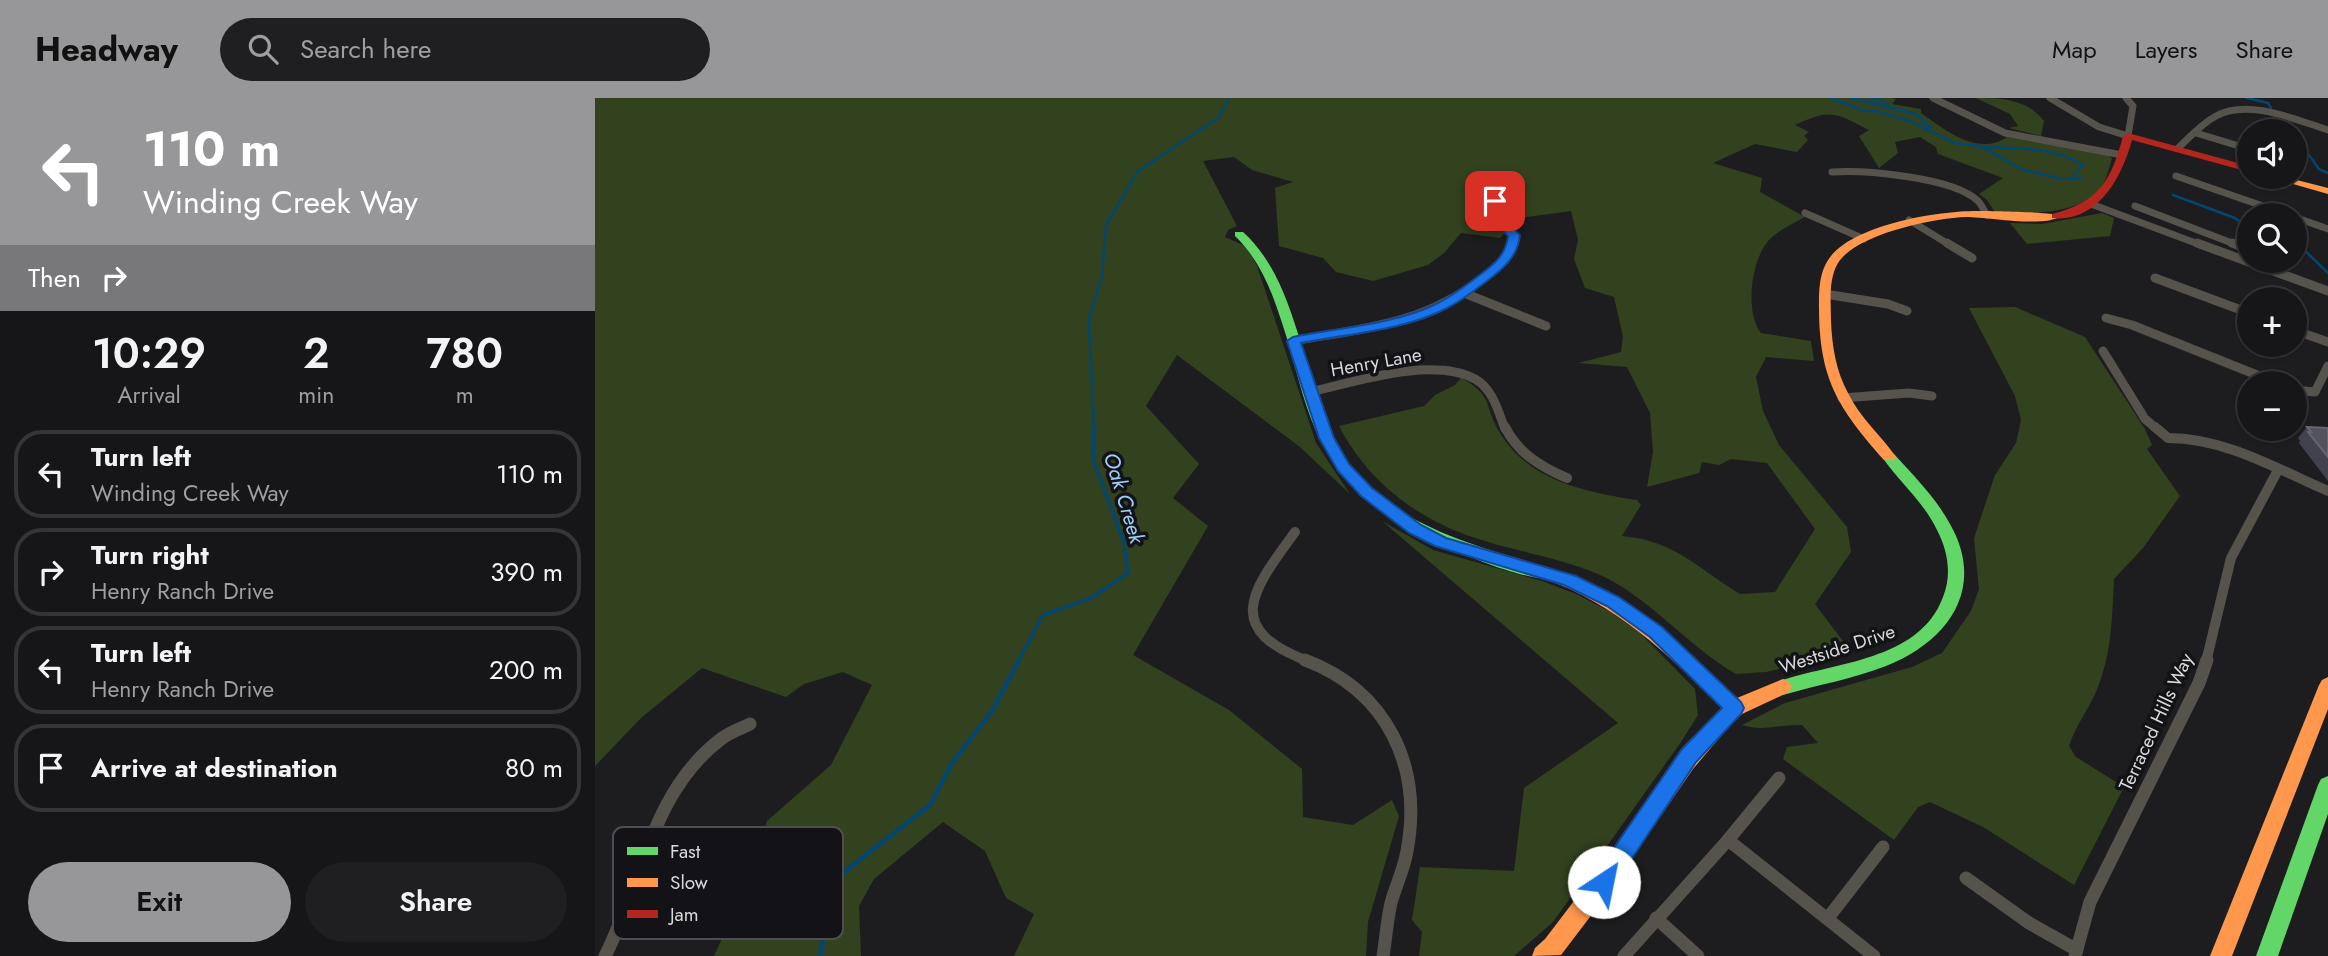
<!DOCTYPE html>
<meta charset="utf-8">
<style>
body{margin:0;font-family:Jost,sans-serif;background:#1f1f21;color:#f1f3f6;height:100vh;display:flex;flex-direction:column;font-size:26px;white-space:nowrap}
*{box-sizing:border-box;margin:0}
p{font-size:23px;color:#9e9fa2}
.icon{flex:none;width:38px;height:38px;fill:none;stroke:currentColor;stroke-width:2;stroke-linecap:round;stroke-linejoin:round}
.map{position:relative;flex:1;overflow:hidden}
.sheet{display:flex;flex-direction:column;background:#161618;width:595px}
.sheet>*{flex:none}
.hud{background:#97979a;color:#fff;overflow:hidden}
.controls{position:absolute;left:1642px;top:21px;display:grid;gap:14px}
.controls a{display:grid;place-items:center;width:70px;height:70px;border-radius:50%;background:#161618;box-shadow:0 2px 5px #0004,0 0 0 2px #353537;font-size:35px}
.pin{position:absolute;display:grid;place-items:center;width:60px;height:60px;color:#fff;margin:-30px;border-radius:14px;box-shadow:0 4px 10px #0006}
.me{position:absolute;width:77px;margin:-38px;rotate:34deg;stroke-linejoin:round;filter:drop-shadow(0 0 5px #0008)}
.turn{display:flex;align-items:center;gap:24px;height:147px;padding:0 28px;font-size:32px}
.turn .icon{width:91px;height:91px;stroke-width:2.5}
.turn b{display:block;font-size:49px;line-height:60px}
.then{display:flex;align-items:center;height:66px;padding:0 28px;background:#0003;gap:14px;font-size:26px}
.eta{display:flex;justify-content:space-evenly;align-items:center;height:119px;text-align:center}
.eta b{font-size:42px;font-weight:600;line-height:49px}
.primary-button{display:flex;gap:14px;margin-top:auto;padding:14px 28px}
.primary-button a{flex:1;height:80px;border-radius:42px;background:#97979a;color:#111;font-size:28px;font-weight:600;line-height:80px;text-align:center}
.primary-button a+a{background:#1f1f21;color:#f1f3f6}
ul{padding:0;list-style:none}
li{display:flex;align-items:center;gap:21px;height:88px;margin:0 14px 10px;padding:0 14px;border:4px solid #353537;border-radius:28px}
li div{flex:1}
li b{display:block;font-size:26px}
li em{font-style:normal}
header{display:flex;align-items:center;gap:42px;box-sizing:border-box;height:98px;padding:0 35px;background:#97979a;color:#111}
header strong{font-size:33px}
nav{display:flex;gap:38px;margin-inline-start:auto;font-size:24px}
.search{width:490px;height:63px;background:#1f1f21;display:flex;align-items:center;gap:18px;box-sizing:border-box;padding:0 24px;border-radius:38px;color:#9e9fa2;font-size:26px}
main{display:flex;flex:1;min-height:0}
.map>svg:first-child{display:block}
.green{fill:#32421e}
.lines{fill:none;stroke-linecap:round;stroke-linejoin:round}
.stream-far2{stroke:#03466f;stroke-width:2.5}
.stream-far1{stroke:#03466f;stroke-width:3.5}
.stream{stroke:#03466f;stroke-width:4.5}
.street-far3{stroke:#55534c;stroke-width:7}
.street-far2{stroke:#55534c;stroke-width:9}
.street-far1{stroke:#55534c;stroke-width:10}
.street{stroke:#55534c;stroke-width:13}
.fast{fill:#63d668;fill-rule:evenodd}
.slow{fill:#ff974d;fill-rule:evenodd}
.jam{fill:#b3261e;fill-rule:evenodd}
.wall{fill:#42414e}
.building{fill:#53525d;stroke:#686771;stroke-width:2}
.route{fill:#1a73e8;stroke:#114b97;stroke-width:2}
.labels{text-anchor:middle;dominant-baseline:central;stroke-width:7;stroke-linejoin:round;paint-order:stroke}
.street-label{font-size:19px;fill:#d9d9dc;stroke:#131317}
.water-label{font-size:21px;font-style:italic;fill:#9ecff9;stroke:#131317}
.key{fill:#131317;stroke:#4e4e52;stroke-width:2}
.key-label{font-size:19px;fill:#d9d9dc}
</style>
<header>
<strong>Headway</strong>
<div class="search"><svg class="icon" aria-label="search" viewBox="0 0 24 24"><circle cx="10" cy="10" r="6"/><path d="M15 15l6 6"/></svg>Search here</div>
<nav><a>Map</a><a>Layers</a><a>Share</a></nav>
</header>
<main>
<section class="sheet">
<div class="hud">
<div class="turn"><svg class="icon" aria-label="left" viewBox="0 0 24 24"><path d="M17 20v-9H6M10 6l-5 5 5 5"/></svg><div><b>110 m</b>Winding Creek Way</div></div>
<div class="then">Then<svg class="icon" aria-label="right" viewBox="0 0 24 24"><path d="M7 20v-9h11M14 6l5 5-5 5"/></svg></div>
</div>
<div class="eta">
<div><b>10:29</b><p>Arrival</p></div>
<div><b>2</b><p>min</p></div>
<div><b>780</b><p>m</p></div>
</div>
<ul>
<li><svg class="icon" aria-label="left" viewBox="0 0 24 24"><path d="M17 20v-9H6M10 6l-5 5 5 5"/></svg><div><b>Turn left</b><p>Winding Creek Way</p></div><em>110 m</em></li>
<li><svg class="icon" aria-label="right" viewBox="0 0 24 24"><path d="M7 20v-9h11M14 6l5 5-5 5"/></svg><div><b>Turn right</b><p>Henry Ranch Drive</p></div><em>390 m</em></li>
<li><svg class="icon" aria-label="left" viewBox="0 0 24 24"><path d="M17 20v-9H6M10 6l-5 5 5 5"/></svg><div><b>Turn left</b><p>Henry Ranch Drive</p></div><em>200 m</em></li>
<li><svg class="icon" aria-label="arrive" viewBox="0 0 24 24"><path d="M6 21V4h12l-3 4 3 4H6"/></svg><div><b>Arrive at destination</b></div><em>80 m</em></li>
</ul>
<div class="primary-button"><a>Exit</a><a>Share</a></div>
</section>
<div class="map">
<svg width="1733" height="858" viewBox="0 0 1733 858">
<rect width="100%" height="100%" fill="#1d1d20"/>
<g class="green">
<path d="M0,0H1297L1301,1L1297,6L1326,11V15C1350,32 1383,59 1412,39L1510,56L1517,60C1514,70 1512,82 1505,91C1482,118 1431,116 1400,114L1392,102L1384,96L1408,80L1343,56L1341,49L1325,39L1300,44L1303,55L1284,70L1264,38L1274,32C1240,15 1237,10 1200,27L1214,34L1209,38L1213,42L1202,54L1160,46L1118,65L1167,80L1165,94L1210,119C1199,125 1186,131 1177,139C1156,157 1149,214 1166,235L1216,243L1219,263L1171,259L1161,279L1168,313L1184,347L1252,429L1256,454L1220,506L1256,554L1171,574L1141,576C1092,548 1055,499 1003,476C967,461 927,454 890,443C827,425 774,386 744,328L829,308L840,297L860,287L866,280C900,298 888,308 905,335C934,383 991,394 1042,402L1046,407L1027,438C1081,443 1102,470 1145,496L1180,494L1220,431L1172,365L1136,361L1124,367L1107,364L1104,375L1052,389L1058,354L1055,315L1032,269L983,265L1026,254L1028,239L1019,199L990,190L979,161L983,142L976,113L925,120L905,140L866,135L849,155L833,167L778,183L741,174L728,160L684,148L680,90L698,84L657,72L639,59L608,63L642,128L633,132L630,139L652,149L662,168L721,345L755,396L705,349L582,257L551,308L604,366L578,400L613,428L538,557L634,612L707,671L708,719L758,727L797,702L804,718L773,824L771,858H419L439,816L411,800L390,753L348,724L279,781L264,808L266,858H119L153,783L172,723L236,667L277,587L248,574L209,586L191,599L107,570L46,620L0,668Z"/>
<path d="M1381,0C1405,0 1433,1 1449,23L1446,38L1414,30L1423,28L1415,16Z"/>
<polygon points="1507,115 1519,120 1515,138 1432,146 1415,125 1447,126"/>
<path d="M1420,209L1490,239L1550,331L1557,347L1552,351L1585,398L1548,450L1519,481C1517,519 1517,553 1503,589C1495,610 1481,626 1474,648L1481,659L1529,689L1479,787L1388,729L1335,704L1323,709L1299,742L1188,661L1192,649L1223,645L1207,627C1186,626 1169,634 1147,627L1190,605L1317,569L1347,555L1376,513L1384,491L1379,441L1382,431L1400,377L1421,345L1426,322L1420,298L1374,210Z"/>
<polygon points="787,423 838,452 947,483 981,496 1016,514 1045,535 1100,591 1103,617 1086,644 958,824 919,858 824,858 827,834 817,822 825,769 919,773 929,690 1023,625"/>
</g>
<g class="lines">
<g class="stream-far2">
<polyline points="1236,0 1269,13 1281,13 1318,24 1359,45 1385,48 1428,72 1464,80 1487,81"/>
<polyline points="1256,0 1321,16 1335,29 1332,33"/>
<polyline points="1275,0 1287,2 1296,11"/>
<polyline points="1652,0 1673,5 1676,10"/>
<polyline points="1696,26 1699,33"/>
<polyline points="1699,36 1724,71 1733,75"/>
<path d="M1387,49C1419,50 1461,49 1488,67L1478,79"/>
<polyline points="1578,97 1640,120 1654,130"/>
<polyline points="1699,142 1733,175"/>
<polyline points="499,331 494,222 507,177 511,127 543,73 623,20 634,0"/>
</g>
<polyline class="stream-far1" points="423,564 448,517 496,500 533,475 529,445 498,361 499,329"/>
<polyline class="stream" points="225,858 240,781 335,707 357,665 397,613 424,562"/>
<g class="street-far3">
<polyline points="1338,0 1410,35 1527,57"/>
<polyline points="1455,0 1504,29 1533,38 1538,8 1531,0"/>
<polyline points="1601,35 1654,51"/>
<path d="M1583,50C1595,39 1606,26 1621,18C1653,0 1701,22 1733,32"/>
<path d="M1237,74C1270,72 1358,79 1383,103C1387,107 1389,113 1392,117"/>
<polyline points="1581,78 1694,117"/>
<polyline points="900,103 911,123 907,127 919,137 918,147"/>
<polyline points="1496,106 1606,147"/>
<polyline points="1540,108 1642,147"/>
<polyline points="1210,115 1269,141"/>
<polyline points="1699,119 1733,131"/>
<polyline points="1314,122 1355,147"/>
</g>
<g class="street-far2">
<polyline points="1352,145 1377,160"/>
<polyline points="1602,145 1733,193"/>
<polyline points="1637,145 1654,151"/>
<polyline points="1560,180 1654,215"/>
<polyline points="869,195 951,228"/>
<polyline points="1230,196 1293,206 1312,213"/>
<polyline points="1511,220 1537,227 1682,285"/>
<polyline points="1699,232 1733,244"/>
<path d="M698,243C771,230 825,227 887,181C901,171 914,162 918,145"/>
<polyline points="1508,253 1550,321 1562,331"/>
<polyline points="1699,292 1720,294 1733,268"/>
<path d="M715,294C759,284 838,258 880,281C898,291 903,313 910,331"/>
<polyline points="1247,300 1314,295 1337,298"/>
</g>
<g class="street-far1">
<path d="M910,329C923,355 946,369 972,380"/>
<path d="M1560,329L1573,340C1630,340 1682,371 1733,393"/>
<path d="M700,434C657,493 626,531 715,564"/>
<polyline points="1611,564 1636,460 1683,372"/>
</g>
<g class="street">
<path d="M710,562C792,593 828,668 812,753C809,771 801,787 796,805C792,822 791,840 788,858"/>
<polyline points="1133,742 1184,680"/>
<polyline points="1371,780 1434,825 1482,852"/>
<polyline points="1061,820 1103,858"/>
<polyline points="1233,820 1288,749"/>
<path d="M10,858C48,784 55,695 126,641C135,634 145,631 155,626"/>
<polyline points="1029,858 1133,742 1279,858"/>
<polyline points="1480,858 1495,804 1604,585 1612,562"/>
</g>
<g class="fast">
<path d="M640,134H648C680,163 693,204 706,245C716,277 724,310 739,341C781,426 877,446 960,472L962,476L960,480C944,485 895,467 878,460C811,437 750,401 721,333C707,301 700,265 689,231C678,197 667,164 640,138Z"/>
<path d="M1294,354L1299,356C1319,378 1341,400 1355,426C1392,491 1352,544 1291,568C1258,581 1222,587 1188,597L1182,594L1179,589L1182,584C1237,564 1324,564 1348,499C1357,477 1353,453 1342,432C1329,404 1304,384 1287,359Z"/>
<polygon points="1733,678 1733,716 1683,858 1661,858 1723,687 1726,681"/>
</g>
<g class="slow">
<polygon points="1674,79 1690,79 1733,90 1733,96"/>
<path d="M1382,113C1395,113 1461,114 1466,118C1449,130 1394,119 1371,119C1339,120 1261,136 1243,165C1233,182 1236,204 1236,223C1237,248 1241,273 1253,295C1265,320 1286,337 1301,359L1299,362H1289C1243,310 1224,281 1224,209C1224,191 1224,173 1236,158C1262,126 1343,113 1382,113Z"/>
<path d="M954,470C1031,494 1085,546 1142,600L1188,581L1194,584L1197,589L1194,594L1147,616L1137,625L1098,671L1011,798L966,857L937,858L940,850L950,841L995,782L1084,659L1127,610C1073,556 1021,506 948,480L946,476L948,472Z"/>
<polygon points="1733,579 1733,611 1637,858 1615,858 1724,587 1727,582"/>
</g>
<path class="jam" d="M1533,35L1654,68V74L1537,42C1527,79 1503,125 1457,120V116C1504,104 1516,83 1528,38Z"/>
</g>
<polygon class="wall" points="1712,329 1733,330 1733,383 1704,345 1705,343 1703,340"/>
<polygon class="building" points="1712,329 1733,330 1733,359 1713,334 1716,334"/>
<path class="route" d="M896,101H904L917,123L914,126L925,137C923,158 908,171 892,183C879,193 866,203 852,210C812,232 751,236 706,245L739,340L754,366L777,390L826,427L851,440L981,478L1024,499L1067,529L1146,604L1149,610L1146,616L1101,664L1016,792L1009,795L1001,792L998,784L1001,776L1087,651L1127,610L1055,539L1012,508L969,487L840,448L814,435L766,398L743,373L724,340L692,243L698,239C743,230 800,226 841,206C856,199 869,189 882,179C897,168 911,158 913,138L902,127L905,122L895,103Z"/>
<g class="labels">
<g class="street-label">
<text transform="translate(781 264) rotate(-10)">Henry Lane</text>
<text transform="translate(1242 551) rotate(-18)">Westside Drive</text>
<text transform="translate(1561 624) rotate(-65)">Terraced Hills Way</text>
</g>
<g class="water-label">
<text transform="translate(529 400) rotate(73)">Oak Creek</text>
</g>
</g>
<rect x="18" y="729" width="230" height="112" rx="10" class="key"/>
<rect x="32" y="749" width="31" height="8" fill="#63d668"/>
<rect x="32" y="780" width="31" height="9" fill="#ff974d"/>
<rect x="32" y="812" width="31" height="8" fill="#b3261e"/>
<g class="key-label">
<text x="75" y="760">Fast</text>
<text x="75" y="791">Slow</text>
<text x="75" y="823">Jam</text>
</g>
</svg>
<div class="controls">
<a><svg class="icon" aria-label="sound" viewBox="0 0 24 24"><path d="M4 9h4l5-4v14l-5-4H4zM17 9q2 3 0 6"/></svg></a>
<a><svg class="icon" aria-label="search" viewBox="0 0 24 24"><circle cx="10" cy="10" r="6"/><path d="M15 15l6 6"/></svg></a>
<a>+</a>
<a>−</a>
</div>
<div class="pin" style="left:900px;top:103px;background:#d93025"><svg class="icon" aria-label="arrive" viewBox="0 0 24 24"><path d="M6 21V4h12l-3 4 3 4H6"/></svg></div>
<svg class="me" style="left:1009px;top:784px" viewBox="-20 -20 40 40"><circle r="19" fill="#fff"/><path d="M0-13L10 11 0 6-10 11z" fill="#1a73e8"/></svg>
</div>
</main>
